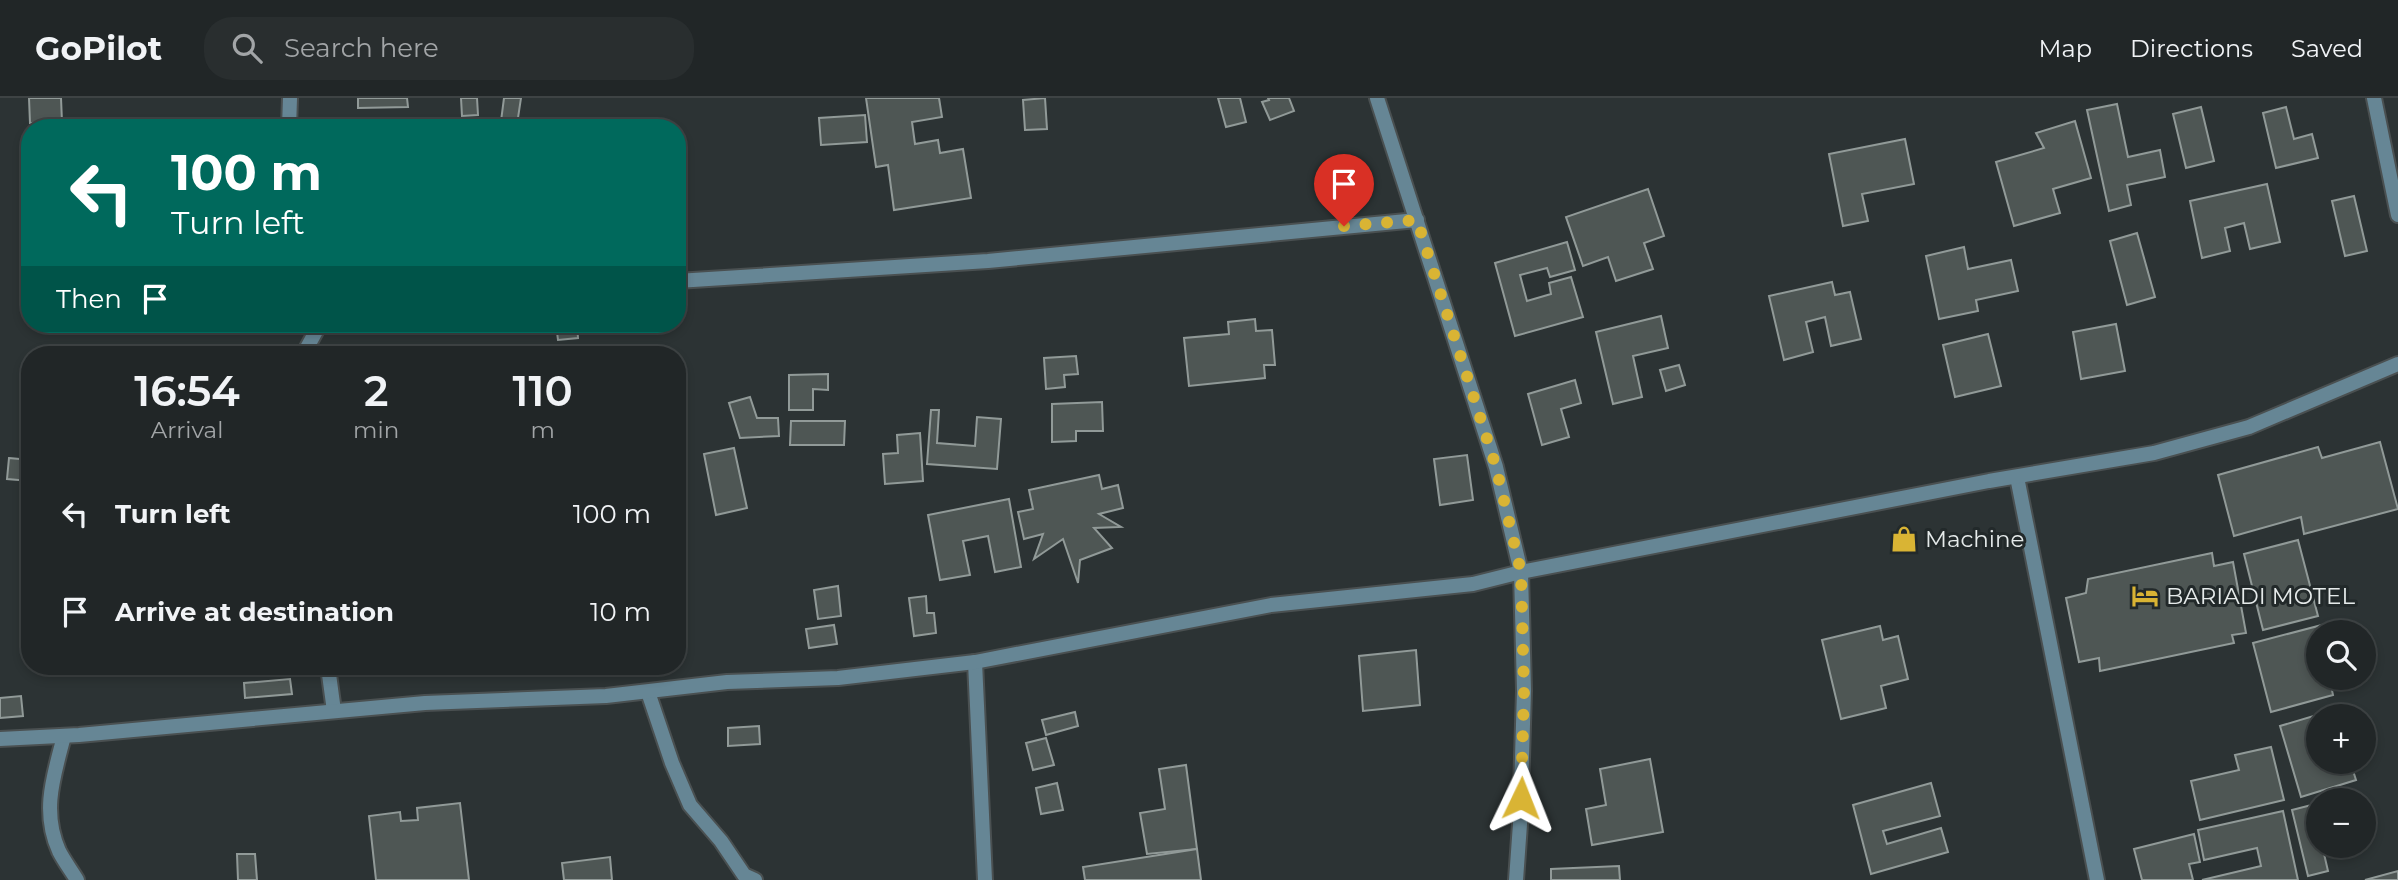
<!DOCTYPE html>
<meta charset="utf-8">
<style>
body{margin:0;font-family:Montserrat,sans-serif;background:#292e2f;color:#f1f3f6;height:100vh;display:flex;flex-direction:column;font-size:26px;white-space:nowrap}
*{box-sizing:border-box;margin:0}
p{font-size:23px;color:#a2a5a7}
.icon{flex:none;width:38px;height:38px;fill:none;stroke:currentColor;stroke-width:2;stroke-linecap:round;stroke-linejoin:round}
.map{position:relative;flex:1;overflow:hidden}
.panel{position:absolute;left:21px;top:248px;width:665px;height:329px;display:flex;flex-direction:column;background:#212627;border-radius:28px;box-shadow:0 4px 10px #0003,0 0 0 2px #3e4344}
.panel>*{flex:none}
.top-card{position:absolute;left:21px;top:21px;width:665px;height:214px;border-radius:28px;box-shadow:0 4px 10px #0003,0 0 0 2px #3e4344;background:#00695c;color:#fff;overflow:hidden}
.buttons{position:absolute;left:2306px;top:522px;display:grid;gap:14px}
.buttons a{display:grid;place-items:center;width:70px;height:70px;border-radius:50%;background:#212627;box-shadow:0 4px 10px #0003,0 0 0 2px #3e4344;font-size:35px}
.pin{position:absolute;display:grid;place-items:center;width:60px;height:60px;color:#fff;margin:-72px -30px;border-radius:50% 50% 50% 0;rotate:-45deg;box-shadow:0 0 7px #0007}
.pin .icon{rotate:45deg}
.me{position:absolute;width:77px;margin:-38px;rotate:2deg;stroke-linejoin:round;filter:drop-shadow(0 0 5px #0008)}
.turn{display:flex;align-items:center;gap:24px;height:147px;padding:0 35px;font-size:32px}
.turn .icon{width:91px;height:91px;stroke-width:2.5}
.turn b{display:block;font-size:49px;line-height:60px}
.then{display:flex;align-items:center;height:66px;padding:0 35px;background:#0003;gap:14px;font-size:26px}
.eta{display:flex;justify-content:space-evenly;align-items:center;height:119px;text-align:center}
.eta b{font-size:42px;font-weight:600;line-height:49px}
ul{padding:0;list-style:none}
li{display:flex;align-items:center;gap:21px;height:98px;padding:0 35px}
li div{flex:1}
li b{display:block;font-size:26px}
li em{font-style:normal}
header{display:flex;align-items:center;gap:42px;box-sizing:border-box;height:98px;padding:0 35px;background:#212627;border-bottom:2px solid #3e4344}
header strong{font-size:33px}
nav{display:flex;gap:38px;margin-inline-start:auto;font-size:24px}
.search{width:490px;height:63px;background:#292e2f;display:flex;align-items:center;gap:18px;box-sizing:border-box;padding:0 24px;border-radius:28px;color:#a2a5a7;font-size:26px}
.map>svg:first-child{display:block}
.building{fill:#4e5654;stroke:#919a98;stroke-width:2}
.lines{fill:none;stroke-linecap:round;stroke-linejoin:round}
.minor-casing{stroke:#4a5051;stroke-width:18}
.minor{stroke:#668695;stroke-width:14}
.route{stroke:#d9b434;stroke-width:12;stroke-dasharray:0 21.6}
.labels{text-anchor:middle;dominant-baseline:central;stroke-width:6;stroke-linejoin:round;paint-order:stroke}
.poi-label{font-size:23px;fill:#e5eaea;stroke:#22292a;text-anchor:start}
</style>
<header>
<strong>GoPilot</strong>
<div class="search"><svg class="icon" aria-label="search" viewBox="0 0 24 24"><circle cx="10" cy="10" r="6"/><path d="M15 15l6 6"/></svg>Search here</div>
<nav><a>Map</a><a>Directions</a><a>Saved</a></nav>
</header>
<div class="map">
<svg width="2398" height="782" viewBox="0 0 2398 782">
<rect width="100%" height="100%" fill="#2c3334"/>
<g class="building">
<polygon points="29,0 61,0 62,24 30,25"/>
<polygon points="358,0 407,0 408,9 358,10"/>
<polygon points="461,0 477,0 478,17 462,18"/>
<polygon points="504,0 521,0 518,20 501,23"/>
<polygon points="866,0 939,0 942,19 912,24 915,46 938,42 940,55 963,51 971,100 894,112 888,67 876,69"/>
<polygon points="1045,0 1047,31 1025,32 1023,2"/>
<polygon points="1218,0 1240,0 1246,24 1226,29"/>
<polygon points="1268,0 1289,0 1294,13 1270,22 1262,4 1269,2"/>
<polygon points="2117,6 2128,59 2160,52 2165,79 2127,87 2131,107 2109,113 2087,12"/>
<polygon points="2201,9 2214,63 2186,70 2173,16"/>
<polygon points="2286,9 2294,41 2312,36 2318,60 2276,70 2263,15"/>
<polygon points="865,17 867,44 821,47 819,20"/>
<polygon points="2075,23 2091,80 2053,91 2060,115 2014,128 1996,64 2044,50 2036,35"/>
<polygon points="1905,41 1914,86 1862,96 1868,123 1843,128 1829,56"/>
<polygon points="2267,86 2280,144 2250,151 2244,125 2225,130 2230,153 2202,160 2190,103"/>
<polygon points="1648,91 1664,138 1644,145 1653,171 1616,183 1608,159 1583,168 1566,119"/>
<polygon points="2354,98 2367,153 2345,158 2332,103"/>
<polygon points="2137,135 2155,199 2127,207 2110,143"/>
<polygon points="1567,144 1575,172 1550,179 1547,170 1520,177 1527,203 1551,196 1549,185 1571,179 1583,219 1515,238 1495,165"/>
<polygon points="1964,149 1968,171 2011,162 2018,193 1976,202 1978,213 1939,221 1926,158"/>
<polygon points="1832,184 1835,197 1850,194 1861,241 1831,248 1825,219 1806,224 1813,254 1784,262 1769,198"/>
<polygon points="1661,218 1668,250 1633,258 1642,299 1613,306 1596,234"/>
<polygon points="1255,221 1256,233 1272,232 1275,267 1264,267 1265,280 1189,288 1184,240 1229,236 1228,224"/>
<polygon points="556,226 577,226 578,240 558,242"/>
<polygon points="2116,226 2125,273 2081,281 2073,234"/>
<polygon points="1988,236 2001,288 1955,299 1943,247"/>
<polygon points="619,249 620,257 600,257 599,251"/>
<polygon points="1076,258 1078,276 1064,277 1065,289 1046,291 1044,260"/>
<polygon points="1679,267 1685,287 1666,293 1660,272"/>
<polygon points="828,276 828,292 813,291 813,312 789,312 789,277"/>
<polygon points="1575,282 1581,305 1561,311 1569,339 1542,347 1528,296"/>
<polygon points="750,299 757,320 778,320 779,338 740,340 729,305"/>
<polygon points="1102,304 1103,333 1076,333 1076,343 1052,344 1052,306"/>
<polygon points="931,312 939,312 937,345 975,348 977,319 1001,321 997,371 927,366"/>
<polygon points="791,323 845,323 844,347 790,347"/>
<polygon points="920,335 923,383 885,386 883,356 898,355 897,337"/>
<polygon points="2380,344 2398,411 2304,436 2301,419 2234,438 2218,377 2318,349 2322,360"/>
<polygon points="734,350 747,410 716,417 704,356"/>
<polygon points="1467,357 1473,402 1440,407 1434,361"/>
<polygon points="9,360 30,362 30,383 7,381"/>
<polygon points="1099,377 1102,391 1118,387 1123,410 1099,416 1121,429 1094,430 1112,450 1080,462 1078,485 1063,441 1034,461 1043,436 1024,441 1018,414 1033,411 1029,392"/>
<polygon points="1009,401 1021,469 995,474 988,438 963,443 970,477 940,482 928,417"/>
<polygon points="2298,442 2318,518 2263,532 2244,456"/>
<polygon points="2212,455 2214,468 2233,464 2246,535 2232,537 2234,545 2100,573 2099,560 2079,564 2066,500 2086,495 2088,481"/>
<polygon points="838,488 841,518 818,521 814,492"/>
<polygon points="926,498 927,515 934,515 936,535 914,538 909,500"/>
<polygon points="2337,523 2340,534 2319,534 2319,579 2344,579 2330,583 2333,597 2271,614 2253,545"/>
<polygon points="834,527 837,546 809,550 806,531"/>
<polygon points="1880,528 1883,542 1898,538 1908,581 1881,588 1886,610 1841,621 1822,542"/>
<polygon points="1416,552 1420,607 1363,613 1359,558"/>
<polygon points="290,581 292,596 245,600 244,585"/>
<polygon points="21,598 23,618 0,620 0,600"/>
<polygon points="2337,611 2339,618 2319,618 2319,663 2350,663 2356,682 2301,699 2280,628"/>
<polygon points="1075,614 1078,628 1046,637 1042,622"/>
<polygon points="759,628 760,646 728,648 728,630"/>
<polygon points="1046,640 1054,667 1033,672 1026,645"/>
<polygon points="2271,649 2284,702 2200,722 2191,683 2239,672 2235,657"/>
<polygon points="1650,661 1663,734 1592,747 1586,711 1606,707 1600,671"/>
<polygon points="1186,667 1197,751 1147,756 1140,715 1165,711 1159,671"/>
<polygon points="1057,685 1063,712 1041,716 1036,690"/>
<polygon points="1931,685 1940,718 1883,733 1887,746 1941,730 1948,754 1871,776 1853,707"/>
<polygon points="460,705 469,782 376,782 369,718 400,714 401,723 418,722 417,710"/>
<polygon points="2319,705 2317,726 2319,747 2322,747 2328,773 2308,778 2292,712"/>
<polygon points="2283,713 2298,782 2202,782 2261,768 2257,750 2204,762 2198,732"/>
<polygon points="2194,736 2200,764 2189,766 2193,782 2142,782 2134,751"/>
<polygon points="1197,751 1201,782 1085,782 1083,769"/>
<polygon points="237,756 255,756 257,782 238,782"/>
<polygon points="610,759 612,782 564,782 562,765"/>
<polygon points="1619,768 1620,782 1551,782 1551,771"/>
<polygon points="2398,773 2398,782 2365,782"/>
</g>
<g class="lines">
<g class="minor-casing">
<g id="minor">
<polyline points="1377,0 1496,369 1521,474 1524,593 1520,726 1516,782"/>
<polyline points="2374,0 2398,117"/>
<polyline points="289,30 290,0"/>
<polyline points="677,183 988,163 1417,122"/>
<polyline points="303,257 320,226"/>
<polyline points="2017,379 2097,782"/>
<polyline points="975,564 985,782"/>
<polyline points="328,569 334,613"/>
<polyline points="648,594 672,665 690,707 721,743 744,777 755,782"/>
<path d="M64,638C54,677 41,713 59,753C64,763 71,772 77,782"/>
<polyline points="0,641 79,637 425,605 606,598 727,584 838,580 975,564 1271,507 1473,486 1521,474 1989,383 2154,355 2249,329 2398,266"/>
</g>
</g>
<use href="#minor" class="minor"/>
</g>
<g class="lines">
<polyline class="route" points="1344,128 1417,122 1496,369 1521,474 1524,593 1521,700"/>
</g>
<defs>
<g id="shop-bare" transform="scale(2.1)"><path d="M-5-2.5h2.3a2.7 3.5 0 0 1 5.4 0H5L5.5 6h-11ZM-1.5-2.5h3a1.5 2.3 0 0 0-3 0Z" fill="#d9b434" stroke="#22292a" stroke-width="2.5" paint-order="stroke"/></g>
<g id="hotel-bare" transform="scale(2.1)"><path d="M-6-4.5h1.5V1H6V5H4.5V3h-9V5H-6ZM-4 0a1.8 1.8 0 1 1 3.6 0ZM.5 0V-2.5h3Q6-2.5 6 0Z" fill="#d9b434" stroke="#22292a" stroke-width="2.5" paint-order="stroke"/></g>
</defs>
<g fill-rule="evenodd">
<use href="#shop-bare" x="1904" y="441"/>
<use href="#hotel-bare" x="2145" y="498"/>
</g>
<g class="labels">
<g class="poi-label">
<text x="1925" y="441">Machine</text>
<text x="2166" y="498">BARIADI MOTEL</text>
</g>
</g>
</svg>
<div class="buttons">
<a><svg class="icon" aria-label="search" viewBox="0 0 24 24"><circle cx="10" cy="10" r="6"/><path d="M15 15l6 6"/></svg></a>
<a>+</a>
<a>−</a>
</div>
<div class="pin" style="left:1344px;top:128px;background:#d93025"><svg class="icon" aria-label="arrive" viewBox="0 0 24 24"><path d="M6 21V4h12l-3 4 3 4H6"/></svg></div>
<svg class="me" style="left:1521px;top:700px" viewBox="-20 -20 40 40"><path d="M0-17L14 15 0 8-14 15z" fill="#d9b434" stroke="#fff" stroke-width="4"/></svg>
<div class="top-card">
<div class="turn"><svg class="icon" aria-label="left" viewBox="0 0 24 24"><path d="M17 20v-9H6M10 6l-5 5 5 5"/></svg><div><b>100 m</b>Turn left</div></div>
<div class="then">Then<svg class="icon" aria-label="arrive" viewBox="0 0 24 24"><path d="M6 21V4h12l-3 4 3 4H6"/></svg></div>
</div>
<section class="panel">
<div class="eta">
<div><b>16:54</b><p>Arrival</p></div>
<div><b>2</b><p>min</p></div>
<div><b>110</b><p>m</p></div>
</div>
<ul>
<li><svg class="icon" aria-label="left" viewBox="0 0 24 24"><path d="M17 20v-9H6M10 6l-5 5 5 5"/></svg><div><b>Turn left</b></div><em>100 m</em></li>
<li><svg class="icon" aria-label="arrive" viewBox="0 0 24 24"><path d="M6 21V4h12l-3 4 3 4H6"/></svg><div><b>Arrive at destination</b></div><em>10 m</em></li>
</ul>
</section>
</div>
